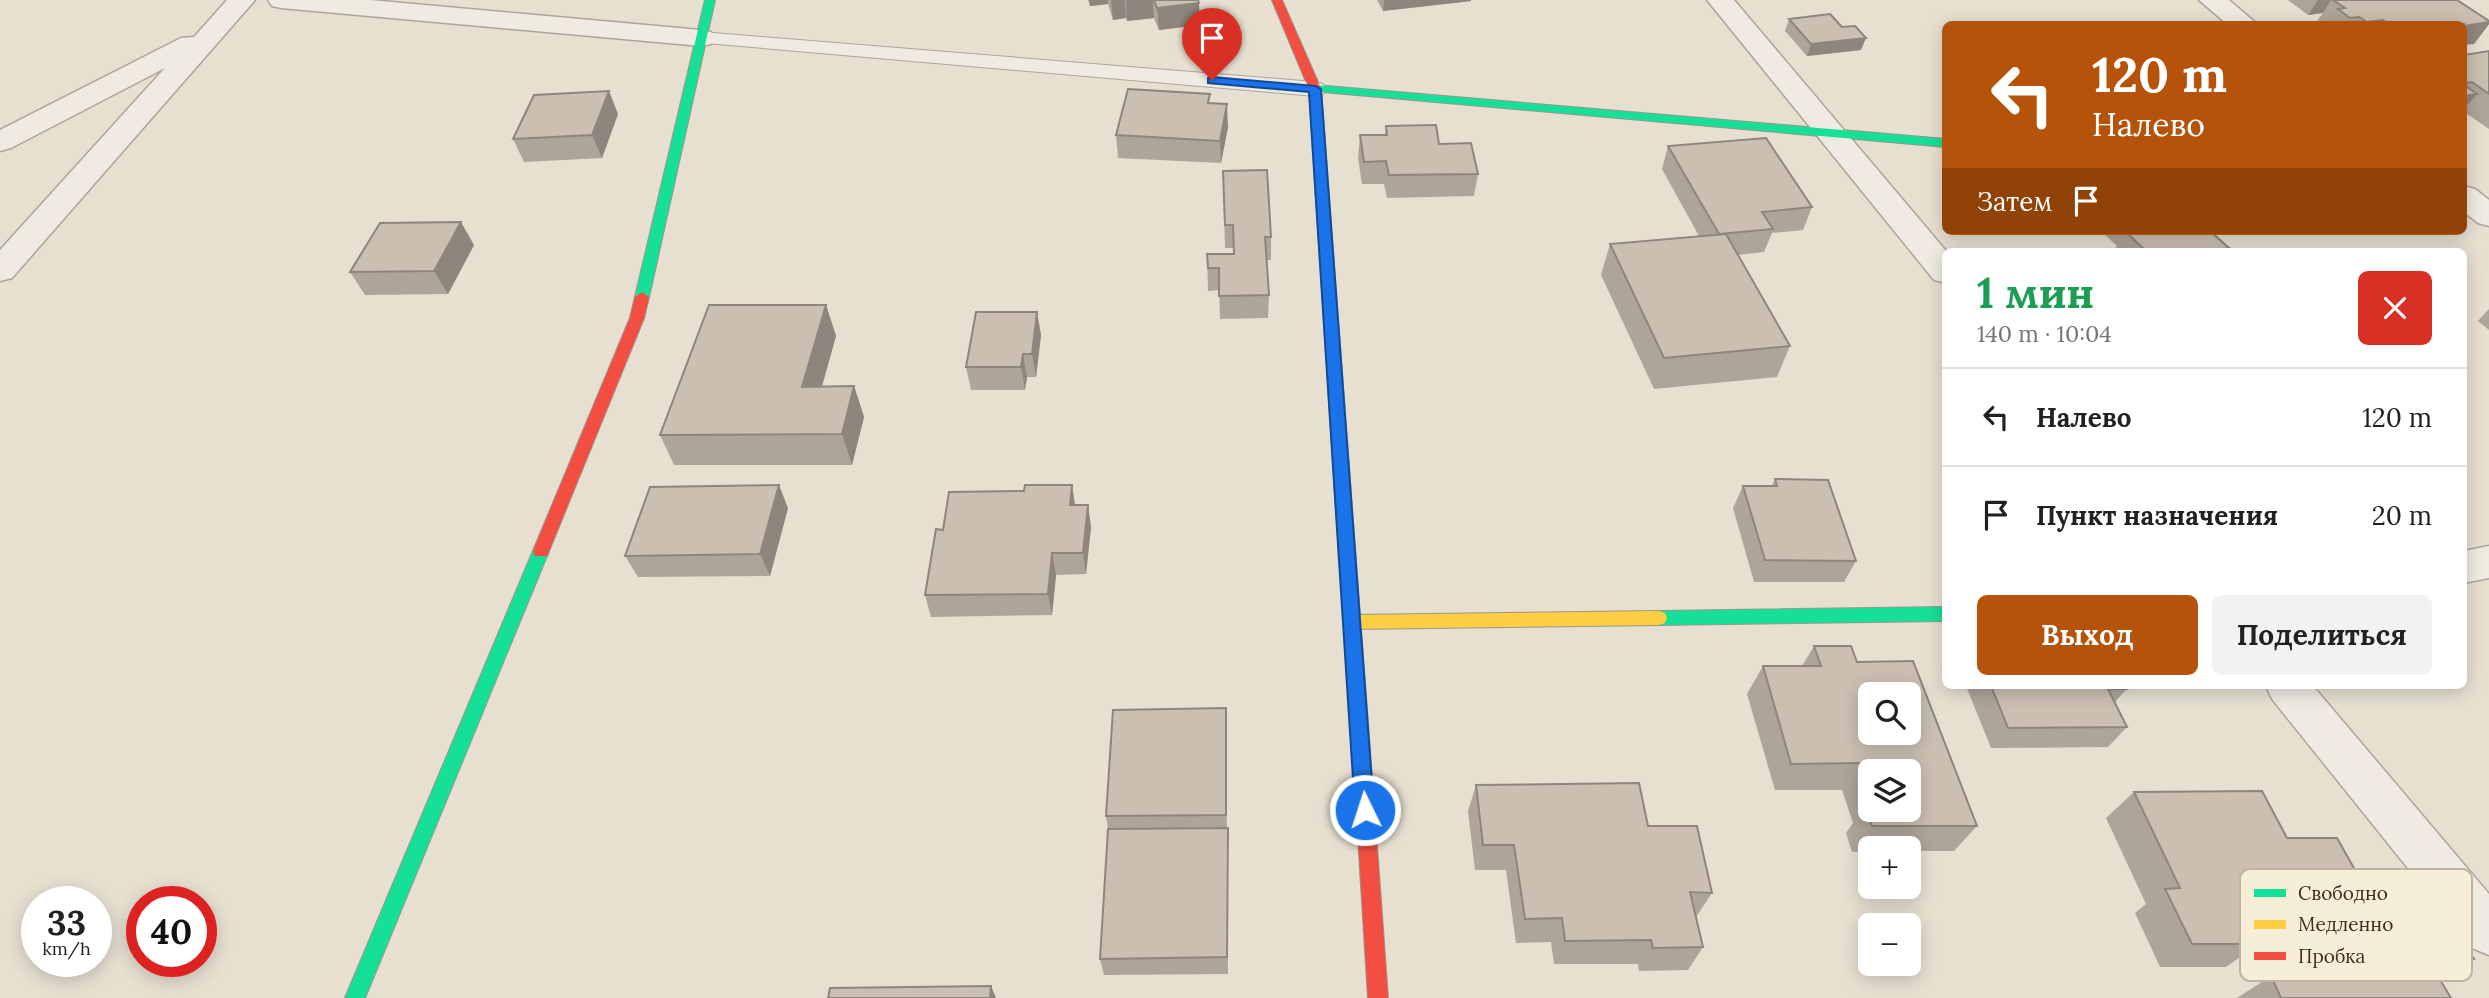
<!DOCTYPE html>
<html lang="ru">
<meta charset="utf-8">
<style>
body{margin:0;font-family:Lora,serif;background:#f2f2f2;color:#202124;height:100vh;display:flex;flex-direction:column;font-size:26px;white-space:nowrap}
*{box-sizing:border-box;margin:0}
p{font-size:23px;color:#757577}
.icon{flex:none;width:38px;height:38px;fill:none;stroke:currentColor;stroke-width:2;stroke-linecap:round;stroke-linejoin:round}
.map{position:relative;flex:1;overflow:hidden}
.sheet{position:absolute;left:1942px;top:248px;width:525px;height:441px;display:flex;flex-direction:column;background:#fff;border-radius:10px;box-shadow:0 4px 18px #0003}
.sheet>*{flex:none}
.guide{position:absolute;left:1942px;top:21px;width:525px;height:214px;border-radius:10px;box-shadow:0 4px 18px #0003;background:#b45309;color:#fff;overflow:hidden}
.controls{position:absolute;left:1858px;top:682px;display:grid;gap:14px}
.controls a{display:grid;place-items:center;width:63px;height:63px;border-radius:10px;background:#fff;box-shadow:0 4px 18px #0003;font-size:35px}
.speed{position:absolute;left:21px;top:886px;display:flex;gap:14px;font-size:35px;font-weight:700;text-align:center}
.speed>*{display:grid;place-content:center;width:91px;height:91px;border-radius:50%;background:#fff;box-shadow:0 4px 18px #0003;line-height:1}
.speed small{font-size:18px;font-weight:400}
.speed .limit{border:10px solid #d22;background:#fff;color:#111}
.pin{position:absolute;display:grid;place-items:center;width:60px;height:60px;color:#fff;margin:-72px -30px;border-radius:50% 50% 50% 0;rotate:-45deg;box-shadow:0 0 7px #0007}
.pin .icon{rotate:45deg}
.me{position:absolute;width:77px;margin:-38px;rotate:356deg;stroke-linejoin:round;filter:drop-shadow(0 0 5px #0008)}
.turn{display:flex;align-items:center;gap:24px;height:147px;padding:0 35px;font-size:32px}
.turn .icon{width:91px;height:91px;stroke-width:2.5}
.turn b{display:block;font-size:49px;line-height:60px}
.then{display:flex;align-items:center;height:66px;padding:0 35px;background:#0003;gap:14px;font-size:26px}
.round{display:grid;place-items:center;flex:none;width:74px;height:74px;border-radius:10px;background:#f2f2f2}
.summary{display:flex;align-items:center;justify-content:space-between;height:119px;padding:0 35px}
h1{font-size:42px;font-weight:800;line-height:52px;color:#1e9e55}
.primary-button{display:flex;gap:14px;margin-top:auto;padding:14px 35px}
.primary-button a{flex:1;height:80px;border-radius:10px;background:#b45309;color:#fff;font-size:28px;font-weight:800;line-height:80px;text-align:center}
.primary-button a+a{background:#f2f2f2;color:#202124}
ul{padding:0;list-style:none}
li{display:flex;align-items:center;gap:21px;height:98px;padding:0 35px;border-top:2px solid #e0e0e0}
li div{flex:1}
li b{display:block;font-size:26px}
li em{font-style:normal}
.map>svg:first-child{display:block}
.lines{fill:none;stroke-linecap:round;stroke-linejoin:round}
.lane-casing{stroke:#ada599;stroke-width:2}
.street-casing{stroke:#ada599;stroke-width:3}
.fast-casing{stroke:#9c958a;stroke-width:2}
.slow-casing{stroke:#9c958a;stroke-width:2}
.jam-casing{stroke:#9c958a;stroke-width:2}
.lane{fill:#efebe3;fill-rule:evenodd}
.street{fill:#efebe3;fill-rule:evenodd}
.fast{fill:#16e098;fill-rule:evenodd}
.slow{fill:#ffcf43;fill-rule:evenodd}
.jam{fill:#f24e42;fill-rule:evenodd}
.wall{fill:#afa499;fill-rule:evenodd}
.shaded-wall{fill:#8e867d}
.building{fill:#cbbfb2;stroke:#8e867d;stroke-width:2;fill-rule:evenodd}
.route{fill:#1a73e8;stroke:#114b97;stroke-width:2}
.key{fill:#f7eed8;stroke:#bfb4a1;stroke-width:2}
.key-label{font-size:19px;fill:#3d2e20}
</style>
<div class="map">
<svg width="2489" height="998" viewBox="0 0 2489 998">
<rect width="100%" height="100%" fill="#e7e0d1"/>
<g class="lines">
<g class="lane-casing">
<polygon id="lane" points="701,32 1315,82 1323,84 1326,89 1323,94 1315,96 694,42 690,38 694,34"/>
</g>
<g class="street-casing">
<g id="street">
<polygon points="227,0 255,0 12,278 0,281 0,250 165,68 11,148 0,151 0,130 181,38 194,37"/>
<polygon points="268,0 370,0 701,30 711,32 715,38 711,44 701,46 281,8 272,6"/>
<polygon points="1707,0 1734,0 1947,252 1946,283 1934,280"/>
<polygon points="2199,0 2229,0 2257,24 2227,24"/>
<polygon points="2464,186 2475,189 2489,200 2489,226 2478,223 2464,212"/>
<polygon points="2489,546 2489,578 2464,583 2464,551"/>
<polygon points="2266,686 2313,686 2489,894 2489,955 2472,948 2272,699"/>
</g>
</g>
<g class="fast-casing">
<g id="fast">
<polygon points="705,0 715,0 649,297 642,302 635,297"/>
<polygon points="1315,85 1946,139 1946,147 1311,91 1309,89"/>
<polygon points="1344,502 1350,504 1352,508 1374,805 1372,811 1365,814 1358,811 1356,805 1336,508 1338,504"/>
<polygon points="541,545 547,546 549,551 365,998 345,998 533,551 535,546"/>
<polygon points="1946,607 1946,621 1659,625 1653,623 1651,618 1653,613 1659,611"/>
</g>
</g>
<g class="slow-casing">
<polygon id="slow" points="1659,611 1665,613 1667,618 1665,623 1659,625 1352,629 1346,627 1344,622 1346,617 1352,615"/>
</g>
<g class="jam-casing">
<g id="jam">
<polygon points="1272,0 1282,0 1321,89 1352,508 1350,512 1338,512 1336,508 1309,89"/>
<polygon points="642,292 649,297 644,318 549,551 547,556 535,556 533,551 630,318 635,297"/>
<polygon points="1365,796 1372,799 1374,805 1388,998 1368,998 1356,805 1358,799"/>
</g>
</g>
<use href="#lane" class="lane"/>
<use href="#street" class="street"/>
<use href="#fast" class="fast"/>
<use href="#slow" class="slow"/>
<use href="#jam" class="jam"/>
</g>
<g class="wall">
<polygon points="1088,0 1198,0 1200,25 1159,30 1154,18 1127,21 1126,18 1113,20 1108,4 1090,6"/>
<polygon points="1377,0 1471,0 1471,1 1383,11"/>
<polygon points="2288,0 2457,0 2489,21 2489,24 2474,44 2464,24 2322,24 2317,21 2323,13 2308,15"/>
<polygon points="1789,19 1861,50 1807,56 1785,31"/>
<polygon points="2489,51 2489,129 2464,112 2464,55"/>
<polygon points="1210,103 1228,127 1221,163 1118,158 1116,135"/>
<polygon points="618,114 602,158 524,162 513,139"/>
<polygon points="1386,126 1439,144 1478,174 1474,196 1387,198 1384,184 1362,184 1358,158 1360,135 1385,135"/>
<polygon points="1668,146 1812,207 1803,230 1772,233 1764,252 1738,255 1790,346 1777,377 1654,389 1601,275 1610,244 1699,236 1662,169"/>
<polygon points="1223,171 1271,237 1271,260 1267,260 1269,295 1268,318 1220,319 1219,290 1208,291 1207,254 1233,254 1233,248 1225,248"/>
<polygon points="2104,231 2210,231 2226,252 2113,252 2117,246 2103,233"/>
<polygon points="474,245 448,294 365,295 350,272"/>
<polygon points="826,305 836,336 822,387 854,386 864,417 852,465 674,465 660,435"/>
<polygon points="2489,309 2489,330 2478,321"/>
<polygon points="1037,312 1041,335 1036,377 1027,377 1025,390 971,390 966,367"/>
<polygon points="1775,479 1856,561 1844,582 1754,582 1733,508 1743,486 1772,486"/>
<polygon points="1072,485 1075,505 1088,505 1091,527 1086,574 1056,575 1052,615 931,617 925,595 943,530"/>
<polygon points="788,508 770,576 638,577 625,556"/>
<path d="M1814,646L1857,662L1977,826L1954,851H1909V849H1871V851L1852,852L1846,833L1853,823L1842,790H1775L1747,694L1763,666H1802ZM1871,772L1909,810H1871Z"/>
<polygon points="1966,686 2126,686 2127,689 2115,702 2127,727 2108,747 1991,748"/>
<polygon points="1226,708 1228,974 1104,975 1100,959 1108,829 1106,816"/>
<polygon points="1476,785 1648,826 1712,893 1696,917 1703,947 1688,970 1639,971 1638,964 1554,964 1551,942 1516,943 1506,870 1475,870 1468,811"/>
<polygon points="2134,792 2287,838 2377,909 2474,959 2439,978 2451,998 2237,998 2271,976 2315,977 2302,953 2246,953 2226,967 2160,967 2135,913 2146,904 2106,818"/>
</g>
<g class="shaded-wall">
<polygon points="1089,0 1108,0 1108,4 1090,6"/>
<polygon points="1111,0 1125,0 1126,18 1113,20"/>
<polygon points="1126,0 1153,0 1154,18 1127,21"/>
<polygon points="1384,0 1471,0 1471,1 1383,11"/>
<polygon points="2318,0 2331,0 2323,13 2308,15"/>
<polygon points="1199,3 1200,25 1159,30 1157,8"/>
<polygon points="2383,20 2379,24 2365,24 2367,22"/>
<polygon points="2489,22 2489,24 2474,44 2464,45 2464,26"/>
<polygon points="1866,38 1861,50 1807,56 1811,44"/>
<polygon points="609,91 618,114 602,158 592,135"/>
<polygon points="2477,94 2464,109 2464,96"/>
<polygon points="1227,104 1228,127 1221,163 1220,141"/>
<polygon points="461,222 474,245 448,294 434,271"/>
<polygon points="2229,248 2226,252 2207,252"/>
<polygon points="826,305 836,336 813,417 802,387"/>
<polygon points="1037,312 1041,335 1036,377 1032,354"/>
<polygon points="1023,354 1027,377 1025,390 1021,367"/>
<polygon points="854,386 864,417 852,465 842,434"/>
<polygon points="779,485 788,508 770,576 760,554"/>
<polygon points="1072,485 1075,507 1070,505"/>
<polygon points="1088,505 1091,527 1086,574 1083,553"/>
<polygon points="1052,553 1056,575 1052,615 1048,594"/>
<polygon points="991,986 996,998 990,998"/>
</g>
<g class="building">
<polygon points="1154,0 1198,0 1199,3 1157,8"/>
<polygon points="2333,0 2457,0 2489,21 2489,22 2464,26 2464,24 2389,24 2383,20 2367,22 2359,17 2350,18 2338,9 2345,8"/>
<polygon points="1830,14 1842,27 1855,26 1866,38 1811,44 1789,19"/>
<polygon points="2489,51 2489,94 2472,82 2464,83 2464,55"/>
<polygon points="2464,85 2477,94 2464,96"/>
<polygon points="1128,89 1210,94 1208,103 1227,104 1220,141 1116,135"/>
<polygon points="609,91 592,135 513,139 534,95"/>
<polygon points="1436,125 1439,144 1471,143 1478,174 1389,175 1386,161 1364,162 1360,135 1387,135 1386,126"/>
<polygon points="1766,138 1812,207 1762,212 1773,229 1719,234 1668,146"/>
<polygon points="1267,170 1271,237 1265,237 1269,295 1219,296 1219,268 1208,268 1207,254 1234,254 1233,225 1225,225 1223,171"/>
<polygon points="461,222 434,271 350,272 380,223"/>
<polygon points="2131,231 2210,231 2229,248 2207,252 2147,252 2126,232"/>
<polygon points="1726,234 1790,346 1664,358 1610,244"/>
<polygon points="709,305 826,305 802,387 854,386 842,434 660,435"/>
<polygon points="976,312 1037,312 1032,354 1023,354 1021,367 966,367"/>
<polygon points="1775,479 1828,480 1856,561 1765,560 1743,486 1777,486"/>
<polygon points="779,485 760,554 625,556 650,487"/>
<polygon points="1025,485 1072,485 1070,505 1088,505 1083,553 1052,553 1048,594 925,595 936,529 943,530 949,492 1024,491"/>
<path d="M1814,646H1851L1857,662L1913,661L1977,826H1872L1866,807H1871V810H1909V772H1871V791L1861,763L1791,764L1763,666H1821ZM1871,695H1909V733H1871Z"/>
<polygon points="1991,686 2126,686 2127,689 2108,689 2127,727 2008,728"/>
<polygon points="1226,708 1226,815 1106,816 1113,710"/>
<polygon points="1639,783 1648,826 1697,826 1712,893 1690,892 1703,947 1653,948 1651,940 1565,941 1562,918 1525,919 1514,845 1483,845 1476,785"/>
<polygon points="2262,791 2287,838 2337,838 2377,909 2443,908 2474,959 2356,961 2339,929 2253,930 2260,944 2192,944 2165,889 2180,888 2134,792"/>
<polygon points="1228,828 1227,957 1100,959 1108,829"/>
<polygon points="2271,976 2439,978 2451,998 2281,998"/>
<polygon points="991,986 990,998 828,998 830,988"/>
</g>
<polygon class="route" points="1212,77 1315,86 1321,89 1374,810 1371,816 1365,819 1358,816 1355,810 1309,92 1208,83 1208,78"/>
<rect x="2240" y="869" width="232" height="112" rx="10" class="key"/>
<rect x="2254" y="889" width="32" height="8" fill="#16e098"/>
<rect x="2254" y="920" width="32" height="9" fill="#ffcf43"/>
<rect x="2254" y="952" width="32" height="8" fill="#f24e42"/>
<g class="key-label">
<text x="2298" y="900">Свободно</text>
<text x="2298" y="931">Медленно</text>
<text x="2298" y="963">Пробка</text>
</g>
</svg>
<div class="controls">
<a><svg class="icon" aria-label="search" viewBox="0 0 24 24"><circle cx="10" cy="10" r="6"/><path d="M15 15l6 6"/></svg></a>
<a><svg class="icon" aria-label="layers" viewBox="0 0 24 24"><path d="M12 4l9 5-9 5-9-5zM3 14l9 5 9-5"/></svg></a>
<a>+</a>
<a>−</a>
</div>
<div class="speed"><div>33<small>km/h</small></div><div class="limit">40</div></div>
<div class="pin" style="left:1212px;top:80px;background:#d93025"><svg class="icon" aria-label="arrive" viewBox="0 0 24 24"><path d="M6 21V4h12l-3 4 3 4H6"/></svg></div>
<svg class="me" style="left:1365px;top:810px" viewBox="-20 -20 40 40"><circle r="17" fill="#1a73e8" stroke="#fff" stroke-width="3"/><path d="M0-11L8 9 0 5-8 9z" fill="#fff"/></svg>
<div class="guide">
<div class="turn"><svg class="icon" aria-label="left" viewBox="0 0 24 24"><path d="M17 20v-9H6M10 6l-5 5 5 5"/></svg><div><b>120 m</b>Налево</div></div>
<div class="then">Затем<svg class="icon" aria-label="arrive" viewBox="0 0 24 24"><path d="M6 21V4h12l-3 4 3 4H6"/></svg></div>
</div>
<section class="sheet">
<div class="summary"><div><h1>1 мин</h1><p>140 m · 10:04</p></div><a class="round" style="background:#d93025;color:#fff"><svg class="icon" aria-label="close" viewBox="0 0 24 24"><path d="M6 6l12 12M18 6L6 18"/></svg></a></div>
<ul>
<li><svg class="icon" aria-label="left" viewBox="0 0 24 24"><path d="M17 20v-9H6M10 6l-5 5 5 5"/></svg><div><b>Налево</b></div><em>120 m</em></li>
<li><svg class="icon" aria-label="arrive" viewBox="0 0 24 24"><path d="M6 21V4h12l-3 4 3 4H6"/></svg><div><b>Пункт назначения</b></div><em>20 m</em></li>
</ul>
<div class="primary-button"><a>Выход</a><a>Поделиться</a></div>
</section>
</div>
